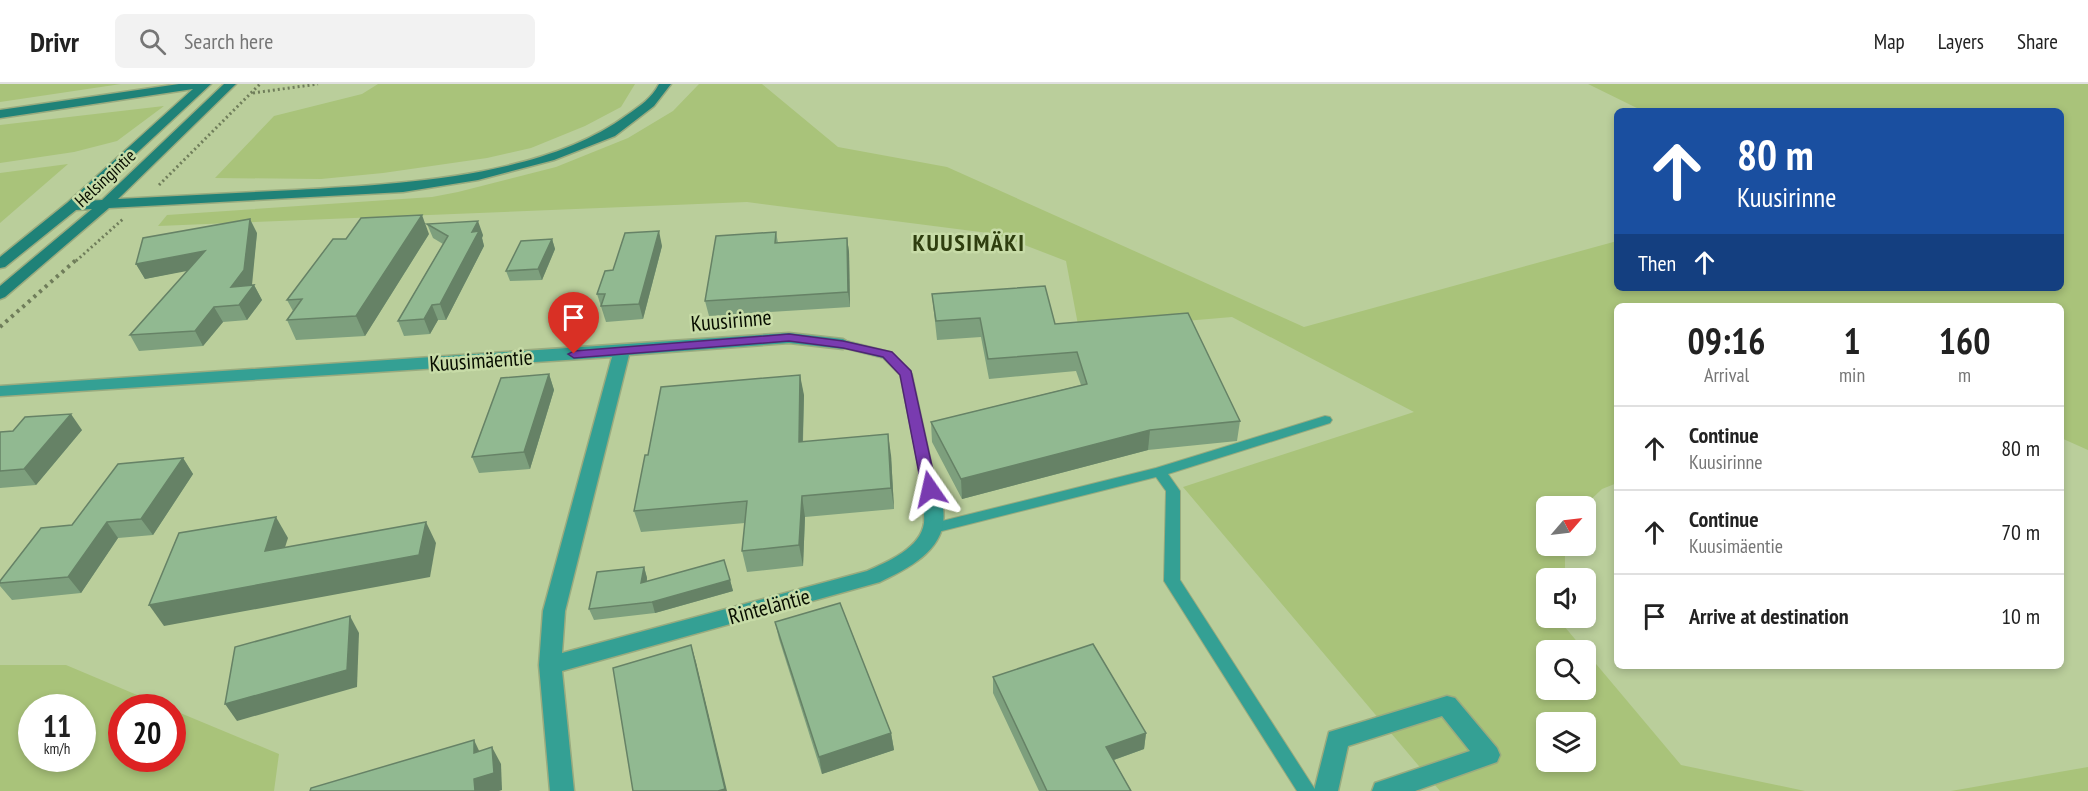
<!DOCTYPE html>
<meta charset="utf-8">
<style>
body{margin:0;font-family:"PT Sans Narrow",sans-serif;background:#f2f2f2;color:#222;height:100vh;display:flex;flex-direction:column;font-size:22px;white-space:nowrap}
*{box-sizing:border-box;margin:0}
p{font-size:20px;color:#767676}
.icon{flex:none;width:33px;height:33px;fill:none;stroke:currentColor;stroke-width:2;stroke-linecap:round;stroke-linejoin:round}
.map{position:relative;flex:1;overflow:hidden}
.drawer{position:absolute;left:1614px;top:219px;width:450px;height:366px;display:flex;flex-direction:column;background:#fff;border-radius:9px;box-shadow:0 3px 9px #0003}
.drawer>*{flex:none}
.banner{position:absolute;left:1614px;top:24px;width:450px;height:183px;border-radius:9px;box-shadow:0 3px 9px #0003;background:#1a4fa0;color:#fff;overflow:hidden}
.needle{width:39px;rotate:62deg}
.tools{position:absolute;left:1536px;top:412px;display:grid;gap:12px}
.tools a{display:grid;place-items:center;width:60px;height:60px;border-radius:9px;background:#fff;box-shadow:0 3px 9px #0003;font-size:30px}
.speed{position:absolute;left:18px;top:610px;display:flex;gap:12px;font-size:30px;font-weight:700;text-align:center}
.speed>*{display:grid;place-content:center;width:78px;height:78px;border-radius:50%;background:#fff;box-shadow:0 3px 9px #0003;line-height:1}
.speed small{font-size:15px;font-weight:400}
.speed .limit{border:9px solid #d22;background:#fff;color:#111}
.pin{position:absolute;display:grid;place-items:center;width:51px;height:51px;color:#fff;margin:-62px -26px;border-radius:50% 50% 50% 0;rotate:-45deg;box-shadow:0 0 6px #0007}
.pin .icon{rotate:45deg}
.me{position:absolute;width:66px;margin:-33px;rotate:349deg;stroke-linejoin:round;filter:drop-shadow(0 0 4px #0008)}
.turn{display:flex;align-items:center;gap:21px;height:126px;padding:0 24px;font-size:27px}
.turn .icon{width:78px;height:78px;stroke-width:2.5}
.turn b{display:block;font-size:42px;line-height:51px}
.then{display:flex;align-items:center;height:57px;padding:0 24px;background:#0003;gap:12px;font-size:22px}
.eta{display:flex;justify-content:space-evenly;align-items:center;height:102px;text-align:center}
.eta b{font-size:36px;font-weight:700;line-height:42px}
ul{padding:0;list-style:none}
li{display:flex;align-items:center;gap:18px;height:84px;padding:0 24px;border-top:2px solid #e0e0e0}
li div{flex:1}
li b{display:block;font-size:22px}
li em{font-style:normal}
header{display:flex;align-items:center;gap:36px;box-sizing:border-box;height:84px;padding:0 30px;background:#fff;border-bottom:2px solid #e0e0e0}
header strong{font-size:28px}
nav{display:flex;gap:33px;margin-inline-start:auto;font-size:21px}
.search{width:420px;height:54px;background:#f2f2f2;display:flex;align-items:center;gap:15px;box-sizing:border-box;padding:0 21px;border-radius:9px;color:#767676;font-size:22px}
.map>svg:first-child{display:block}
.green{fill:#a9c37a;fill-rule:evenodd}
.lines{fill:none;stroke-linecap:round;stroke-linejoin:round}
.service-casing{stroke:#9aab7f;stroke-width:2}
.minor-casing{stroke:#9aab7f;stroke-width:3}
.secondary-casing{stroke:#9aab7f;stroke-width:3}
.path-far1{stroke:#6f7d5a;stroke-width:3;stroke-dasharray:2 3;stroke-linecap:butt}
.path{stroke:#6f7d5a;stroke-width:4;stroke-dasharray:3 4.5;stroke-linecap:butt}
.service{fill:#34a094;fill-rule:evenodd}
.minor{fill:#34a094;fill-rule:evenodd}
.secondary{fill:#1f8278;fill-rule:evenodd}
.wall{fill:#7d9f7d}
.shaded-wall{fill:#668266}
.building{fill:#91b991;stroke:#668266;stroke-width:1.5}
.route{fill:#793bb0;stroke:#4f2672;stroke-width:1.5}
.labels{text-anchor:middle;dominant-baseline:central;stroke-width:5;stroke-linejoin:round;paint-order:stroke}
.far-street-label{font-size:18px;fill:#080e01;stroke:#c7dba7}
.street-label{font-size:22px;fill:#080e01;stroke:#c7dba7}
.far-district-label{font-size:24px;font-weight:bold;letter-spacing:1.5px;fill:#2f3e0f;stroke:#c7dba7}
</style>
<header>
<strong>Drivr</strong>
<div class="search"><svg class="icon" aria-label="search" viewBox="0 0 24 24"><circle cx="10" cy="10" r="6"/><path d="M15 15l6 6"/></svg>Search here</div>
<nav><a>Map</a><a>Layers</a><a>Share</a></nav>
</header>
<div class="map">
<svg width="2088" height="707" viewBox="0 0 2088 707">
<rect width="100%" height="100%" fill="#bace9b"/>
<g class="green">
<polygon points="0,0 121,0 0,18"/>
<polygon points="378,0 635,0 621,23 585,42 531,64 487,74 383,89 321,95 215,94 274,32 362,10"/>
<path d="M699,0H762L838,63L947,83L1304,243L1617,157V204H2061V27H1643L1588,0H2088V366L2061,354V222H1617V399L1602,405L1583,423H1546V462H1565V495H1546V534H1564V542L1585,567H1546V606H1586V568L1681,681L1805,707H1440L1183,403L1414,328L1232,233L1079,246L1066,177L996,150L747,118L158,142L167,131L432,113L458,108L556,83L628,54L673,27ZM1546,639H1586V678H1546Z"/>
<polygon points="164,22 117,57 74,68 0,79 0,41"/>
<polygon points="68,80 0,139 0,89"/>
<path d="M0,581H66L168,624H122V675H172L173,626L279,670L274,707H0ZM32,624H82V675H32Z"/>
<polygon points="2088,683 2088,707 1951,707"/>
</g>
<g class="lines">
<g class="service-casing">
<g id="service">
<polygon points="843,256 891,268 912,290 937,405 935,408 925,408 923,405 900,291 883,274 839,263 837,260"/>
<polygon points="1325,332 1330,333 1332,336 1330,339 1168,390 1180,407 1180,496 1316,707 1297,707 1164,497 1166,407 1156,393 934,449 929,448 927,444 929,440 934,439 1156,384"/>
</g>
</g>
<g class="minor-casing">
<g id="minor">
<path d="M789,249L843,255L851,260L843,265L789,259L629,271L565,527L562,569L867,487C887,478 921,464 924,439C925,428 922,416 920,405L923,401L930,399L937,401C941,407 941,416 943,424C949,464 911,483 880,498L562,587L574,707H550L539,581L543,527L612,273L0,312V302Z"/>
<polygon points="1447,612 1455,614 1497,664 1500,671 1497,678 1415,707 1372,707 1375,699 1470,667 1442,632 1348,662 1338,707 1314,707 1329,648"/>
</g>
</g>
<g class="secondary-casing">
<path id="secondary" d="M179,0H211L85,117L102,116L224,0H236L118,115C177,112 236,109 295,106C397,100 542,94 627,31C640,22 652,14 659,0H671L654,22L615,52L554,76L478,96L403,108L109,124L5,213L0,215V202L92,125L76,126L5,183L0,184V173L67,119L193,5L0,34V26Z"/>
</g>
<g class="path-far1">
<polyline points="253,9 318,0"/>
<polyline points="159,101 260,0"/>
<polyline points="76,177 123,135"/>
</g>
<polyline class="path" points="0,243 77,175"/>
<use href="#service" class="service"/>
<use href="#minor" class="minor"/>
<use href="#secondary" class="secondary"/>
</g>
<g class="wall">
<polygon points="427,140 483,151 482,154 484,162 446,236 438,236 430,250 404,252 398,237 443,160 433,154"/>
<polygon points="776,148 778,159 847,154 849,168 850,223 709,232 705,217"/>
<polygon points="257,149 251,201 254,201 262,216 247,236 223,238 203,262 139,267 130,251 188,186 145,195 136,180"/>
<polygon points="429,150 365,252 296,256 287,236 293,227 287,216"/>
<polygon points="552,155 555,165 542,196 510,197 506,187"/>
<polygon points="662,162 643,235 606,238 597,210 613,186"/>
<polygon points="932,210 1055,240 1240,337 1237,357 1148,366 962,415 932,358 931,338 1081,301 1076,287 989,295 981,253 937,256"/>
<polygon points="549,290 554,306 530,385 479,389 472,373"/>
<polygon points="804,311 803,358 891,371 894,425 805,433 803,482 747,488 742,467 745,439 641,448 634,427"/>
<polygon points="82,346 36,401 0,404 0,348"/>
<polygon points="183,374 193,390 153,451 118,454 81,509 12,516 0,502 0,497 72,441"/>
<polygon points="644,483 647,494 647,497 730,496 733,507 655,529 594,536 589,525"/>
<polygon points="775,538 891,649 894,666 822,690 779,555"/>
<polygon points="993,593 1146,649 1144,665 1114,676 1131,707 1039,707 993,609"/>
</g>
<g class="shaded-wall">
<polygon points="422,131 429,150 365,252 356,232"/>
<polygon points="250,135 257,149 252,201 238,218 231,203"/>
<polygon points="478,137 483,151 482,154 484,162 446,236 440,220 472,148"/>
<polygon points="659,147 662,162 643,235 639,220"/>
<polygon points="847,154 849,168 850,223 848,208"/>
<polygon points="552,155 555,165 542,196 538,185"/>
<polygon points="205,167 213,182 145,195 136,180"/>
<polygon points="254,201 262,216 247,236 239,221"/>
<polygon points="432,221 438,236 430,250 424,235"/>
<polygon points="214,223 223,238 203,262 195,247"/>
<polygon points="549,290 554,306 530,385 524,368"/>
<polygon points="800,291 804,311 802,379 799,358"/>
<polygon points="71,330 82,346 36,401 24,385"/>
<polygon points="1150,346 1148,366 962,415 961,395"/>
<polygon points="888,350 891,371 894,425 891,404"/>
<polygon points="183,374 193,390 153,451 141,435"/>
<polygon points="802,412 805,433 803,482 799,461"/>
<polygon points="276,433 288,454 277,488 265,467"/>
<polygon points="107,438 118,454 81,509 68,493"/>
<polygon points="426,438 436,459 430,493 164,542 149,521"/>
<polygon points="644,483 647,494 645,510 641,499"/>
<polygon points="730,496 733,507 655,529 652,518"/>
<polygon points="350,532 359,549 357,603 237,637 225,620"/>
<polygon points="691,561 696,578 727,707 718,707"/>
<polygon points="891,649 894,666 822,690 819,673"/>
<polygon points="1146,649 1144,665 1105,679 1106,663"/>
<polygon points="474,656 482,673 474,669"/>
<polygon points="492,663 501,680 502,706 499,707 475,707 474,695"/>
</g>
<g class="building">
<polygon points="422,131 356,232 287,236 302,215 287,216 333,155 346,155 361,134"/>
<polygon points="250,135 244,186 231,203 254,201 239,221 214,223 195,247 130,251 205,167 136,180 143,154"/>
<polygon points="478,137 472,148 479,147 440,220 432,221 424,235 398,237 448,152 427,140"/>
<polygon points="659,147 639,220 601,222 605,210 597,210 605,187 613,186 625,149"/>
<polygon points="776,148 775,159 847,154 848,208 705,217 716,152"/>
<polygon points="552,155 538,185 506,187 521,157"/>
<polygon points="1045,202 1055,240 1188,229 1240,337 1150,346 961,395 931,338 1087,300 1077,268 988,275 980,234 936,237 932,210"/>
<polygon points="549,290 524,368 472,373 501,294"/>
<polygon points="800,291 799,358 888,350 891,404 802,412 799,461 742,467 747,417 634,427 645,371 648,371 661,303"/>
<polygon points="71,330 24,385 0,387 0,348 13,347 25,333"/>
<polygon points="183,374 141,435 107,438 68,493 0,499 0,497 41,444 72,441 118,380"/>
<polygon points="276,433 265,467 426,438 419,471 149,521 179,449"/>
<polygon points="724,476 730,496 652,518 589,525 597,488 644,483 641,499"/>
<polygon points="840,519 891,649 819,673 775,538"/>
<polygon points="350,532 347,586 225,620 235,563"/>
<polygon points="1093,560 1146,649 1106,663 1131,707 1047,707 993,593"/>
<polygon points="691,561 725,705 718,707 633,707 613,584"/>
<polygon points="474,656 474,669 492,663 494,689 474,695 475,707 310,707 311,704"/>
</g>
<polygon class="route" points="789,250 843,257 892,268 911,287 937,405 935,409 930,410 922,405 900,291 883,273 843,264 789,257 574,274 568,270 574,267"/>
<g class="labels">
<g class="far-street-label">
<text transform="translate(105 94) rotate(-43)">Helsingintie</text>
</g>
<g class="street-label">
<text transform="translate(731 236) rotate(-5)">Kuusirinne</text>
<text transform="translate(481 276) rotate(-4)">Kuusimäentie</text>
<text transform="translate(769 522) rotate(-15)">Rinteläntie</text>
</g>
<g class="far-district-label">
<text x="969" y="158">KUUSIMÄKI</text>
</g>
</g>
</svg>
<div class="tools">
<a><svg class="needle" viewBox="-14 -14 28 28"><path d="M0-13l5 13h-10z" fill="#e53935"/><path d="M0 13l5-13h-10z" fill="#767676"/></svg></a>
<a><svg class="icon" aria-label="sound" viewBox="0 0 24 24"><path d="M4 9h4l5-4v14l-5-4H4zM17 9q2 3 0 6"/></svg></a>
<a><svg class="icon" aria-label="search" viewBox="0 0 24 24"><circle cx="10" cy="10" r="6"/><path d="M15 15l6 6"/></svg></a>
<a><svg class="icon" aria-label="layers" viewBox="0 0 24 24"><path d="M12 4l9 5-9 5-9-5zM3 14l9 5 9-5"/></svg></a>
</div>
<div class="speed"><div>11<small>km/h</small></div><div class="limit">20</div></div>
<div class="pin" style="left:574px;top:270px;background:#d93025"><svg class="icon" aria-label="arrive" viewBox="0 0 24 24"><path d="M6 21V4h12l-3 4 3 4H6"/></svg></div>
<svg class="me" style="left:930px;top:405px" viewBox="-20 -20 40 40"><path d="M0-17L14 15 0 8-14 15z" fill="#793bb0" stroke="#fff" stroke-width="4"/></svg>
<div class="banner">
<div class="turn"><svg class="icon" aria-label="ahead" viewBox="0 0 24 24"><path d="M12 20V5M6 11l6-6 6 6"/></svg><div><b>80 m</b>Kuusirinne</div></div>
<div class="then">Then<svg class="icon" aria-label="ahead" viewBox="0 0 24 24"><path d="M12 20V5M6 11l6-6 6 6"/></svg></div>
</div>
<section class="drawer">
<div class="eta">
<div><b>09:16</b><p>Arrival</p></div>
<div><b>1</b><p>min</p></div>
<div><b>160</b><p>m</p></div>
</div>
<ul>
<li><svg class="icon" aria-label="ahead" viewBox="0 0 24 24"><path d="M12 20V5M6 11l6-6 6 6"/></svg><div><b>Continue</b><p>Kuusirinne</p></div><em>80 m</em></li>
<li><svg class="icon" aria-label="ahead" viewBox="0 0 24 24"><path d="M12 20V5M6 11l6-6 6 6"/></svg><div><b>Continue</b><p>Kuusimäentie</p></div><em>70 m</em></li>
<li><svg class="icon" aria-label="arrive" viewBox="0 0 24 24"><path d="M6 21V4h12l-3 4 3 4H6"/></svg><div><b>Arrive at destination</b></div><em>10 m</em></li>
</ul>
</section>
</div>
